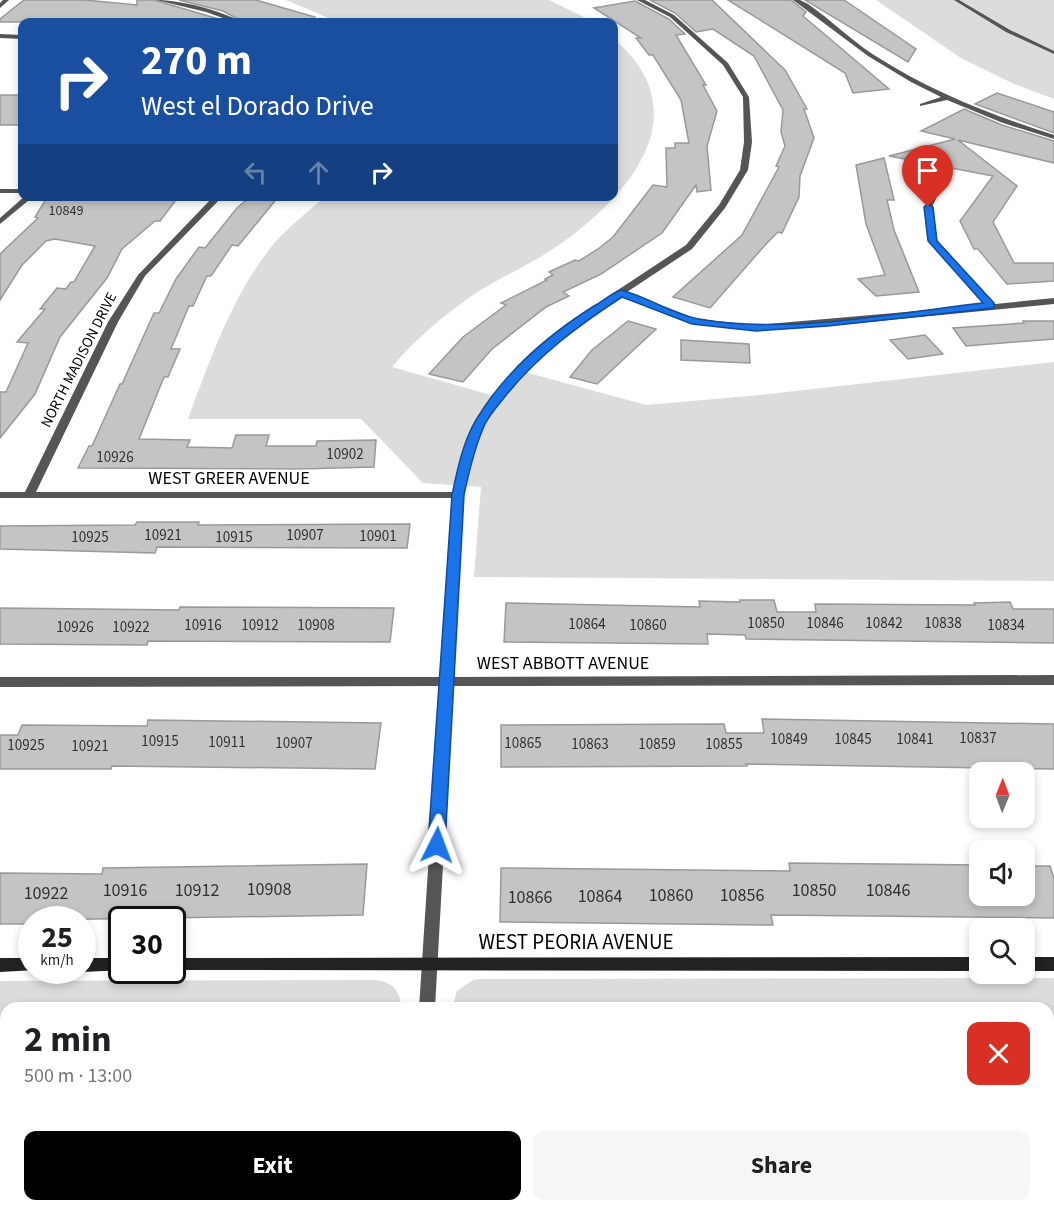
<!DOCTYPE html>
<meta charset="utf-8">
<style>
body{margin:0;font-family:"Source Sans 3",sans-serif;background:#f6f6f6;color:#202124;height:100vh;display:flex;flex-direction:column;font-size:22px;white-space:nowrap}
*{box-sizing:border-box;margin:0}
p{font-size:20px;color:#757577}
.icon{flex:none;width:33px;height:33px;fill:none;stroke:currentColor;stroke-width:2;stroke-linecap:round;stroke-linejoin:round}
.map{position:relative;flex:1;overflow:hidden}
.sheet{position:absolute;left:0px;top:1002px;width:1054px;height:210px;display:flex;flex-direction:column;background:#fff;border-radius:18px 18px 0 0;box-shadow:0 3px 9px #0003}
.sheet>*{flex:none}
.hud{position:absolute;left:18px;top:18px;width:600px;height:183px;border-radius:12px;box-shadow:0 3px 9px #0003;background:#1a4fa0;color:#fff;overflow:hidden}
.needle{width:39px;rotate:1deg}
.fabs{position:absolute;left:969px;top:762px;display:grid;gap:12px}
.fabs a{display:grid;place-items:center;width:66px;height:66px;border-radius:12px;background:#fff;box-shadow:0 3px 9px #0003;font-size:30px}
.speed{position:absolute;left:18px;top:906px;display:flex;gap:12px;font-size:30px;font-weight:700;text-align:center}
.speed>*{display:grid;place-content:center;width:78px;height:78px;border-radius:50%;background:#fff;box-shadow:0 3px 9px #0003;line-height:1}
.speed small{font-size:15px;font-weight:400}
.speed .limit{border:3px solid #111;border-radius:9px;background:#fff;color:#111}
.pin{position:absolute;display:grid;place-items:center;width:51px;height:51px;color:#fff;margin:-62px -26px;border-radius:50% 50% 50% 0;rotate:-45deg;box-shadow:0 0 6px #0007}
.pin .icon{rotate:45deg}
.me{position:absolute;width:66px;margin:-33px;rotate:3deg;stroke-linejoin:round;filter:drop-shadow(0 0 4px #0008)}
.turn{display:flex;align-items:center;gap:21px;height:126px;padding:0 24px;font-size:27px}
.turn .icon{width:78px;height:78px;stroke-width:2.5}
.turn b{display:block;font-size:42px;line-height:51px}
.lanes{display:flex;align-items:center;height:57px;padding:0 24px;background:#0003;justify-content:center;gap:30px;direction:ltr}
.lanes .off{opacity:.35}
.round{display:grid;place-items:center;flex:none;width:63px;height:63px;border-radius:12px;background:#f6f6f6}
.headline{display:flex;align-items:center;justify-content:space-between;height:102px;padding:0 24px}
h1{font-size:36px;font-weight:700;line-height:45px}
.button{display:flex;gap:12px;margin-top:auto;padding:12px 24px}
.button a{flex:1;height:69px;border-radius:12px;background:#000;color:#fff;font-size:24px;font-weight:700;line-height:69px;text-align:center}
.button a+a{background:#f6f6f6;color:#202124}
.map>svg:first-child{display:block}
.green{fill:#dcdcdc}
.building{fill:#c4c4c4;stroke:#999;stroke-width:1.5}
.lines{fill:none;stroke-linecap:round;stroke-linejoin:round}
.lane{fill:#555;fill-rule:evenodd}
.street{fill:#555;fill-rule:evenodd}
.secondary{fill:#222;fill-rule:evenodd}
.route{fill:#1a73e8;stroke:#114b97;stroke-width:1.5}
.labels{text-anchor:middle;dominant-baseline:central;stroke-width:4.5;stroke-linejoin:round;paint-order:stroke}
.far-number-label{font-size:14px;fill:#313131}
.far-street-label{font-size:15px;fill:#000;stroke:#fff}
.number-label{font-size:15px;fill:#313131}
.street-label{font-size:18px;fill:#000;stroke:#fff}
.near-number-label{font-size:18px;fill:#313131}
.near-street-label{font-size:21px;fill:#000;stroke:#fff}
</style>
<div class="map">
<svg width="1054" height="1212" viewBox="0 0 1054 1212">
<rect width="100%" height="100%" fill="#fff"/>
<g class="green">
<polygon points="286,0 549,0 594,22 338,22"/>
<polygon points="876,0 1054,0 1054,99 1014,84 961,58"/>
<path d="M614,39C702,114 627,198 556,247C530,265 500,277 473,295C444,315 414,340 392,367L498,397L521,371L646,405L760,395L1054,362V581L474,577L481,487L423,483L361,419H188C209,362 231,300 268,251C284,230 305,214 325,197L614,196Z"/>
<polygon points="1054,978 1054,1070 1049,1070 1048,1008 452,1008 457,991 473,980 479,979"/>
<path d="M376,980C392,982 401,991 401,1008H6V1072H0V981Z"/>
</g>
<g class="building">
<polygon points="24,0 85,0 137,5 137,0 154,0 229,22 0,22 0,19"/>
<polygon points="179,0 256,0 315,17 314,22 243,22 223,11"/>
<polygon points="650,0 712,0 785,70 807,109 804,109 814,138 800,176 799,197 782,233 778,232 766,244 710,308 673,297 742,235 779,167 776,166 785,146 781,132 783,110 754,56 713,29 696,32 675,13"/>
<polygon points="728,0 791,0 806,12 803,16 889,89 853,93 845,73"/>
<polygon points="805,0 844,0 916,49 908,62"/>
<polygon points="635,1 669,19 685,34 676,35 706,85 703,85 717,111 707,146 711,190 697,192 696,185 662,233 601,274 563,292 569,296 546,307 492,349 463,382 429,374 463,337 506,305 501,303 547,280 545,279 553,275 549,272 575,260 579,261 598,249 613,237 653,185 667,187 666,148 675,148 675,143 689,143 681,100 653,55 649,55 636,38 641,38 594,8"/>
<polygon points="997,93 1054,112 1054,133 975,104"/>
<rect x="0" y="95" width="22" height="30"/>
<polygon points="964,109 1002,125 1054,141 1054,163 958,140 1017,186 993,222 1014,263 1054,263 1054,281 1007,284 978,249 974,249 960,221 993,176 889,156 955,139 921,131"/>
<polygon points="884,158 894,200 887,200 894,230 919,292 876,296 858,279 885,275 866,224 856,165"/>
<polygon points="48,196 179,196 160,221 155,221 122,249 107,278 60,337 35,394 0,438 0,392 6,392 28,343 17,342 45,309 40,309 57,288 66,289 71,282 74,282 95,246 55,239 46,241 22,265 0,300 0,254 38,218 35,217"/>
<polygon points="251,196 279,196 238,246 232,245 211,276 207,276 193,306 189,306 171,349 180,349 168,377 164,377 139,439 190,440 187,447 232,448 236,435 269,435 266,446 316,446 317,441 376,440 374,467 299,469 78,468 89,446 92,446 120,384 122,384 154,313 159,313 176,279 199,247 205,248 237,208"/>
<polygon points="628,321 656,329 597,384 570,377 592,350"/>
<polygon points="1023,321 1054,321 1054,339 966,346 953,328 1024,323"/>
<polygon points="925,335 943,354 908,359 890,340"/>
<polygon points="681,340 749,344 750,363 681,360"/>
<polygon points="137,522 199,522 198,525 410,524 407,548 157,547 155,553 0,549 0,526 135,525"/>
<polygon points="740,600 774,600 777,612 816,612 815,604 975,605 974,603 1010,602 1013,609 1054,609 1054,643 746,639 745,635 707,634 708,644 504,642 506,603 700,607 699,601 740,602"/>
<polygon points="180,607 394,608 390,642 148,641 147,645 0,644 0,608 179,610"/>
<polygon points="762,719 1054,724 1054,769 746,764 747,766 501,767 501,725 724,724 726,733 764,733"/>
<polygon points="148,720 381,723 375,769 112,766 111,769 0,769 0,735 18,735 22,725 147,726"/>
<polygon points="789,863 980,865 980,896 1024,896 1024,866 1050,866 1054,878 1054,918 771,915 773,925 500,922 501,868 790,871"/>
<polygon points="367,864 363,915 32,920 32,924 0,924 0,873 102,874 103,868"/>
</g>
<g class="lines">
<polygon class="lane" points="954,0 959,0 1010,30 1054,51 1054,54 1006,32"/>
<g class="street">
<polygon points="3,0 9,0 0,8 0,3"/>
<path d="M156,0C180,0 220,10 241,22H234L206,12Z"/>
<polygon points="637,0 645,0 674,15 728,63 749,97 752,142 748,170 725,208 692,249 627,292 697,319 756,325 986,305 929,241 924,207 934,186 938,184 942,186 932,207 937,240 995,304 1054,298 1054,304 828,326 756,331 692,324 621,296 574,327 527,368 485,422 468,470 463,495 453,677 1054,675 1054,685 453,686 435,1008 419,1008 440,686 0,687 0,677 441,677 452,498 0,498 0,492 25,492 108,322 138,275 214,196 223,196 145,276 118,322 36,492 453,492 458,470 475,422 521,364 568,323 686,245 719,205 740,170 744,142 743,97 723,65 670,17"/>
<path d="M793,0H800L808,4C831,20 851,40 874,55C930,91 991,115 1054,135V139L1003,123L947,100L920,106V104L941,97L911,82L868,56Z"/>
<polygon points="0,34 22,35 22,39 0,38"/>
<rect x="0" y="189" width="22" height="4"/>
<polygon points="25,196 34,196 0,224 0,218"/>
<rect x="405" y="1206" width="18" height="6"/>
<polygon points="903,1206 921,1206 922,1212 904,1212"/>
</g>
<g class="secondary">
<polygon points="980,957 980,971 168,970 172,970 172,958"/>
<rect x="1024" y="957" width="30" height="14"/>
<polygon points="0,958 32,958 32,970 36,970 0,972"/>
<polygon points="82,958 122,958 122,970 126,970 82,972 78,970 82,970"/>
<rect x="1048" y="1075" width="6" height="16"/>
<polygon points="6,1079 6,1095 0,1096 0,1080"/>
</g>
</g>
<path class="route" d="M928,204L933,207L937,241L994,303V308L828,326L756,331L692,324L622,297C579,325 540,354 507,394C500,403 490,414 485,424C475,446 469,471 464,495L445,845L442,849H431L428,845L452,495C457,471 463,442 476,420C504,373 548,335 594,306C603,301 612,293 621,290C648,297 672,314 699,319C789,335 893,313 983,303L928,241L924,207Z"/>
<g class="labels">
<g class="far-number-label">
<text x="66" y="211">10849</text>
</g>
<g class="far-street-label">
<text transform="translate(79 360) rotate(-63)">NORTH MADISON DRIVE</text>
</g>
<g class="number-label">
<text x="345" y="454">10902</text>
<text x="115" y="457">10926</text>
<text x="163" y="535">10921</text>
<text x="305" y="535">10907</text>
<text x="378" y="536">10901</text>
<text x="90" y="537">10925</text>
<text x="234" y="537">10915</text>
<text x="766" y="623">10850</text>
<text x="825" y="623">10846</text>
<text x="884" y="623">10842</text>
<text x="943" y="623">10838</text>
<text x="587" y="624">10864</text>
<text x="203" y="625">10916</text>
<text x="260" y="625">10912</text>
<text x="316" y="625">10908</text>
<text x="648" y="625">10860</text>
<text x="1006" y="625">10834</text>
<text x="75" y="627">10926</text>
<text x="131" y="627">10922</text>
<text x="978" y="738">10837</text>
<text x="789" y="739">10849</text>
<text x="853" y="739">10845</text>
<text x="915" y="739">10841</text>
<text x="160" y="741">10915</text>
<text x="227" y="742">10911</text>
<text x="294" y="743">10907</text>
<text x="523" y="743">10865</text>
<text x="590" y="744">10863</text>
<text x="657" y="744">10859</text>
<text x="724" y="744">10855</text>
<text x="26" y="745">10925</text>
<text x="90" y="746">10921</text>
</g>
<g class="street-label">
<text x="229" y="478">WEST GREER AVENUE</text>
<text x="563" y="663">WEST ABBOTT AVENUE</text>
</g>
<g class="near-number-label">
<text x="269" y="889">10908</text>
<text x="125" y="890">10916</text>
<text x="197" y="890">10912</text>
<text x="814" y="890">10850</text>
<text x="888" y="890">10846</text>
<text x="46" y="893">10922</text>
<text x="671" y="895">10860</text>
<text x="742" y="895">10856</text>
<text x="600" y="896">10864</text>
<text x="530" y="897">10866</text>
</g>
<g class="near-street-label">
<text x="576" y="942">WEST PEORIA AVENUE</text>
</g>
</g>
</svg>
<div class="fabs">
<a><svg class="needle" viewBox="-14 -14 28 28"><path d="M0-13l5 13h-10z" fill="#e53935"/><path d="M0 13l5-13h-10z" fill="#757577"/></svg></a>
<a><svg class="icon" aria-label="sound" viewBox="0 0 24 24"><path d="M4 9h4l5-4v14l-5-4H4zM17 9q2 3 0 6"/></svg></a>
<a><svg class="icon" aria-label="search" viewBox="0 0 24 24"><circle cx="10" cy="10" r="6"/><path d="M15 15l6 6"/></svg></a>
</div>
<div class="speed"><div>25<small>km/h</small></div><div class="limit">30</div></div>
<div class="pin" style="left:928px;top:207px;background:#d93025"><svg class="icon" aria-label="arrive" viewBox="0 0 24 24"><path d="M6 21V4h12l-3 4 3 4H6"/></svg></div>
<svg class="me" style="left:437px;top:845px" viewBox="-20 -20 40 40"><path d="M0-17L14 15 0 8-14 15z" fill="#1a73e8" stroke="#fff" stroke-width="4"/></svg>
<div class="hud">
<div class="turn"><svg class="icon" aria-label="right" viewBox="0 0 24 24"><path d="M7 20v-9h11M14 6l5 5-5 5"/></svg><div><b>270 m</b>West el Dorado Drive</div></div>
<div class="lanes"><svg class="icon off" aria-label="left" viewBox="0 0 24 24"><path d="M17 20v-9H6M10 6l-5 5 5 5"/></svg><svg class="icon off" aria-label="ahead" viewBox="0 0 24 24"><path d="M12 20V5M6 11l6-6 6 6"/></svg><svg class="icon" aria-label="right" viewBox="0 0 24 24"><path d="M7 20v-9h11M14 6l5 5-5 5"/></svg></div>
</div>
<section class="sheet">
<div class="headline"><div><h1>2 min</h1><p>500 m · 13:00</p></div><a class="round" style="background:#d93025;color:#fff"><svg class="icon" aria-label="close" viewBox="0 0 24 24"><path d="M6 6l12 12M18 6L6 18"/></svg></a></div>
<div class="button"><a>Exit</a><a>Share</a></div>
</section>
</div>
